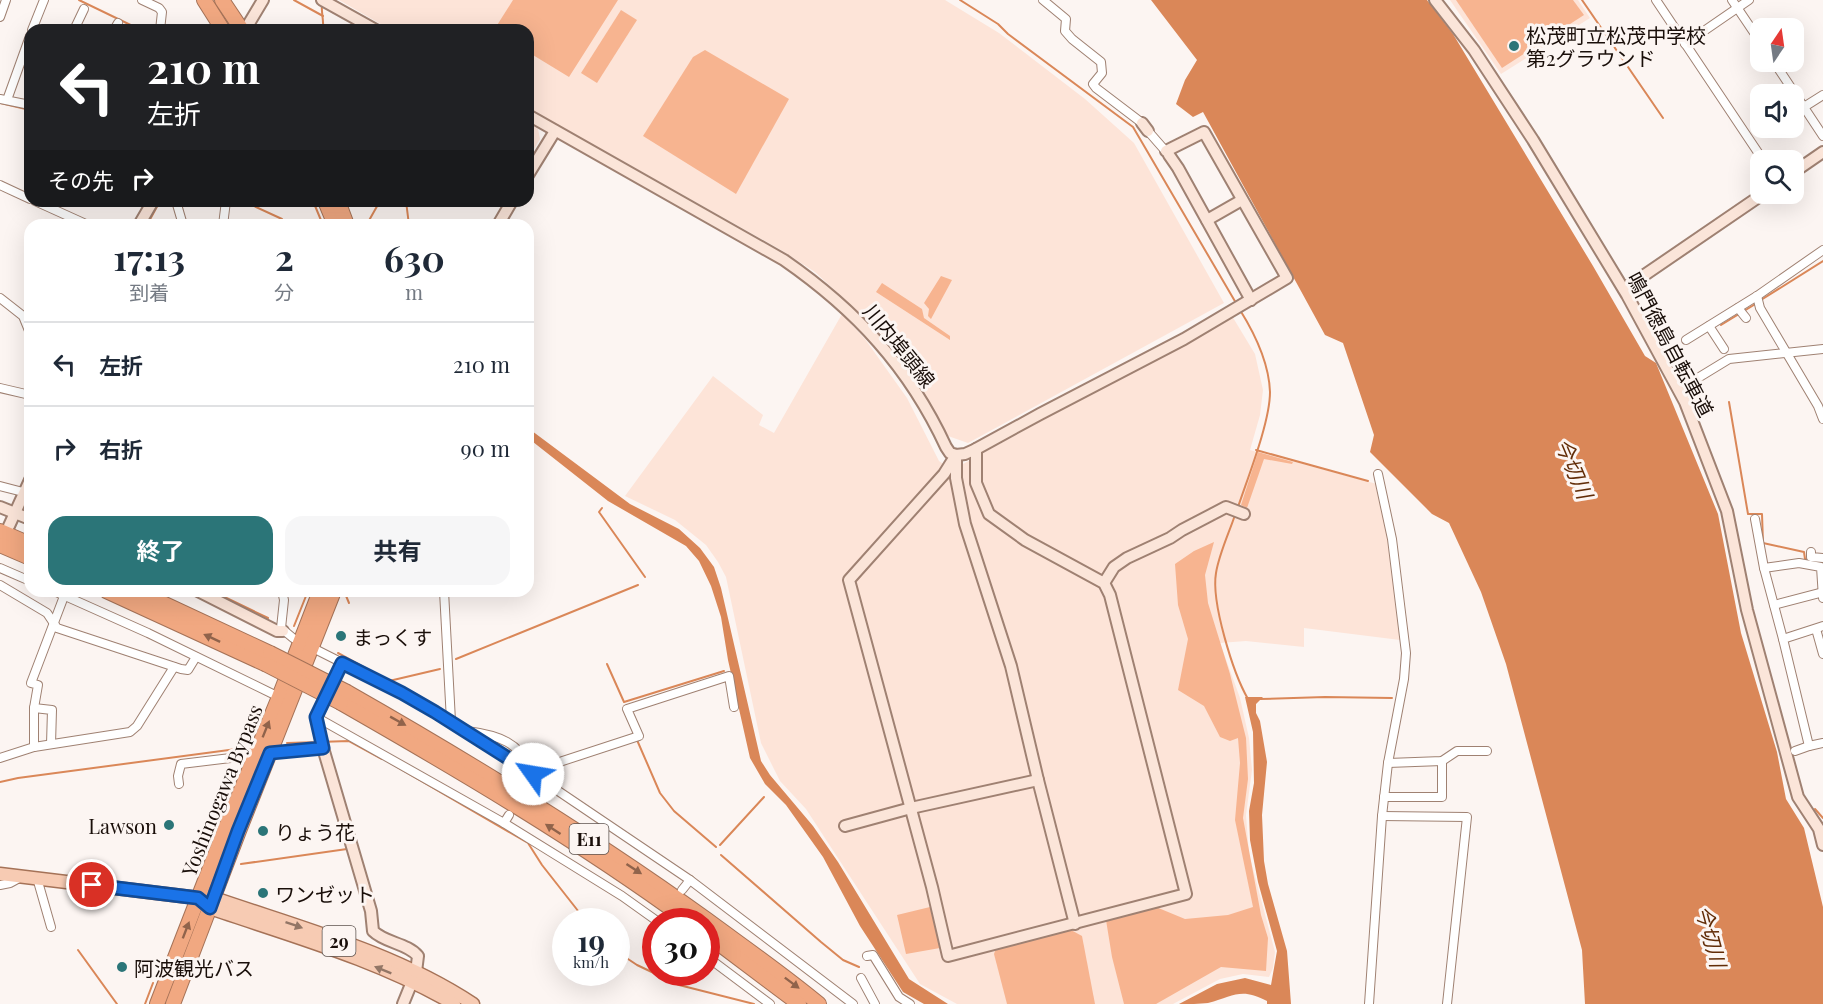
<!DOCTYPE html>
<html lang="ja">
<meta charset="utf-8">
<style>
body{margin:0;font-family:"Playfair Display","Noto Sans JP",serif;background:#f6f6f7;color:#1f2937;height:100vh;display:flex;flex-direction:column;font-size:22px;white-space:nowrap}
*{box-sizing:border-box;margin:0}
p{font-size:20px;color:#747a83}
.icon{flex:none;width:33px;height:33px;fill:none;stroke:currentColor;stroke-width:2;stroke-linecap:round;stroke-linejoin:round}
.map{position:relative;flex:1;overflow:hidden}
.details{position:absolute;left:24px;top:219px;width:510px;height:378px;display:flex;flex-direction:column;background:#fff;border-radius:18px;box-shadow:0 6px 24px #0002}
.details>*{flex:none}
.guide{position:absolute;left:24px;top:24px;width:510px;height:183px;border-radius:18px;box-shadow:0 6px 24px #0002;background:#202124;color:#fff;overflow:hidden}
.needle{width:39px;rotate:13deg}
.tools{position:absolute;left:1750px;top:18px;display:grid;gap:12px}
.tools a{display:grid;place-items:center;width:54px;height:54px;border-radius:12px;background:#fff;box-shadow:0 6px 24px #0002;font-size:30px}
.speed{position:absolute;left:552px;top:908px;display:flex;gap:12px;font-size:30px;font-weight:700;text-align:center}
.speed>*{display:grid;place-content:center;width:78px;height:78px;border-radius:50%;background:#fff;box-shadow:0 6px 24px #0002;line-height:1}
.speed small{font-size:15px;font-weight:400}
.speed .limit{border:9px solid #d22;background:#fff;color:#111}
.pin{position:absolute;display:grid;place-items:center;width:51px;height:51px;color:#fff;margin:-26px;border:3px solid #fff;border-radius:50%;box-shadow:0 2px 6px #0007}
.me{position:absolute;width:66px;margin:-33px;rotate:302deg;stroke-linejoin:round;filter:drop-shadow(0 0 4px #0008)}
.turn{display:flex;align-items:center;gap:21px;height:126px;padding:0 24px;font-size:27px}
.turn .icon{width:78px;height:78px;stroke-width:2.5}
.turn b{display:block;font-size:42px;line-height:51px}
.then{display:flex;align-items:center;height:57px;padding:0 24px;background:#0003;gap:12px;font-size:22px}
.eta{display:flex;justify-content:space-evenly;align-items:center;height:102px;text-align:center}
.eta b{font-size:36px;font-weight:700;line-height:42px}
.cta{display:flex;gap:12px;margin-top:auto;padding:12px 24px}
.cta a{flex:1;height:69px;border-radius:18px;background:#2b7578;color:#fff;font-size:24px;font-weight:700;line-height:69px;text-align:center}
.cta a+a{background:#f6f6f7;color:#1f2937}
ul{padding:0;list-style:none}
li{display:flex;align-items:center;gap:18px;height:84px;padding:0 24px;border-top:2px solid #e0e1e3}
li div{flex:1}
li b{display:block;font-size:22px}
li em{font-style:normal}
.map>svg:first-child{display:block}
.built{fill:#fde4d8}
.green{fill:#f7b490}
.water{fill:#da8758}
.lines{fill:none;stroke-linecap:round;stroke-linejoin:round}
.stream{stroke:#da8758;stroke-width:2}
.street-casing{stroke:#9f8172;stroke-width:10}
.secondary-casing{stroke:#9f8172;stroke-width:14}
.primary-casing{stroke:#a57257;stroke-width:15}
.highway-casing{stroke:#a57257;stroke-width:16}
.street{stroke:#fff;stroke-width:8}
.secondary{stroke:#fbe5d9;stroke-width:10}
.primary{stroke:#f7cbb3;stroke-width:12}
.highway{stroke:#f1a881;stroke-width:14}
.highway-bridge-casing{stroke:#a57257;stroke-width:16;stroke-linecap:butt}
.highway-bridge{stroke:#f1a881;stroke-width:14}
.oneway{fill:#90634b}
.oneway2{fill:#937666}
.route-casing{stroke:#114b97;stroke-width:15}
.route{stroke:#1a73e8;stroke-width:10}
.poi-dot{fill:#2b7578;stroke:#fcf5f2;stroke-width:2}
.labels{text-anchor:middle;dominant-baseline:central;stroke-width:6;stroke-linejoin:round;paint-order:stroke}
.shield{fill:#fcf5f2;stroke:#5d534f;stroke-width:1.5}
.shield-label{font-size:18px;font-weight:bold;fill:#190e09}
.poi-label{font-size:20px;fill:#190e09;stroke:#fcf5f2;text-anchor:start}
.street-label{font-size:20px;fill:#190e09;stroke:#fcf5f2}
.water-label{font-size:21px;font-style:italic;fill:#622c07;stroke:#fcf5f2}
</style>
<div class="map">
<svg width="1823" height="1004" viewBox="0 0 1823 1004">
<rect width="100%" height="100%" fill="#fcf5f2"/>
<g class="built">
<polygon points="339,0 945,0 999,33 1085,99 1134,143 1224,303 968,443 948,436 929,401 883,335 815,272 781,250 528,108 528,30 391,30"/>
<polygon points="1450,0 1578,0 1590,18 1501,74"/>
<polygon points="528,123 538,129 540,139 528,159"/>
<polygon points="842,314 865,339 907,398 939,461 952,470 1232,316 1255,354 1263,390 1260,415 1250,450 1377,484 1390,542 1400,640 1304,628 1304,647 1246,641 1220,643 1240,698 1249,738 1252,770 1246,815 1249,854 1275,952 1273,968 1269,977 1243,974 1220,979 1173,1004 957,1004 920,984 806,809 780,781 761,743 726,577 718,562 706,545 675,520 625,496 713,376 763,415 759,425 774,433"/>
</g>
<g class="green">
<polygon points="513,0 618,0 569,77 528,52 528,30 494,30"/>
<polygon points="1456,0 1573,0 1584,15 1502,68"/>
<polygon points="621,10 637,20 597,83 581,73"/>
<polygon points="705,50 789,99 736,194 643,136 693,57"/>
<polygon points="941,276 952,280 931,319 928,316 929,309 924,303"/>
<polygon points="882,283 922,309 924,318 950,336 950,340 876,292"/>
<polygon points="1258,452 1293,462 1292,464 1264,459 1247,508 1241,505"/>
<polygon points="1214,542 1205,575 1208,603 1230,674 1246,738 1248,779 1243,818 1261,915 1268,938 1266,971 1221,967 1156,1004 1124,1004 1112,957 1106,920 1156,907 1185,919 1228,915 1253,907 1235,820 1240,763 1238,738 1230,741 1220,737 1204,706 1178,690 1188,639 1178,605 1175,564 1194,551"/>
<polygon points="930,907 940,948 906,954 897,915"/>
<polygon points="1071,930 1082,936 1095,1004 1007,1004 994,954 996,948"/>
</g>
<g class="water">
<polygon points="1151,0 1427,0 1453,34 1593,266 1645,356 1656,363 1718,514 1741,633 1777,752 1786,799 1804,828 1823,907 1823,1004 1585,1004 1582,950 1506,664 1481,592 1449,523 1432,514 1370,452 1374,435 1343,343 1325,335 1203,112 1193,117 1176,104 1185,80 1197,60"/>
<polygon points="528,428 630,504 679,529 700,548 714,567 721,588 761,761 770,775 813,826 838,862 909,979 948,1004 924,1004 903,992 860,926 823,857 786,805 765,784 750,758 728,660 721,617 711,586 699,561 686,546 608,501 528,438"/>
<path d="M1245,697H1263L1256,704V713L1260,721L1267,762L1262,815L1264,861L1268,884L1287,951L1291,1004H1267V1001C1241,987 1234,996 1208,1003C1200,1004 1188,1004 1179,1004L1217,984L1245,978L1271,985L1277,951L1258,882L1250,840L1249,811L1254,783L1253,732Z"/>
</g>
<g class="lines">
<g class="stream">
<polyline points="79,0 141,30"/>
<polyline points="294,0 323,16"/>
<polyline points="960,0 998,24 1008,34 1133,127 1236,303"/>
<polyline points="1582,0 1663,118"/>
<path d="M322,4C321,13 324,20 323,30"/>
<polyline points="0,103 30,110"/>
<polyline points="243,201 282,219 284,225"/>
<polyline points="313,201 323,225"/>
<polyline points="406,201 409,225"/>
<polyline points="147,225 160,201"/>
<polyline points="363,225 367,224 380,201"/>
<polyline points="1761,300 1823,261"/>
<polyline points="1744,311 1757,303"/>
<polyline points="1721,325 1739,314"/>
<polyline points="1729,402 1748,514 1762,514 1763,543 1804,552 1805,559 1823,563"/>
<polyline points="1256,450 1368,481"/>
<path d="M1238,507C1248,477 1270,422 1270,392C1269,363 1255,334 1240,310"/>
<polyline points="602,508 599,512 645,577"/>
<path d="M1235,515C1229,533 1219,554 1216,573C1211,602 1233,673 1248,699"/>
<polyline points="212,591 268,618"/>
<polyline points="344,591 349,603"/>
<polyline points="294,626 308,591"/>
<polyline points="338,653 389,681 440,669"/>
<polyline points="456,659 638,585"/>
<polyline points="607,664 624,702 724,671"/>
<polyline points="1260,699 1325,697 1392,698"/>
<polyline points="637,740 660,793 674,811 716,847"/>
<polyline points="287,743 349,741 382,759"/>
<polyline points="387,761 528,843 542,865 586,921"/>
<polyline points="0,782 18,778 244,748"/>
<polyline points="1815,809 1823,818"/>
<polyline points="720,845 764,797"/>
<polyline points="721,855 821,942 843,960 859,967"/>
<polyline points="241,864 347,849"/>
<polyline points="78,950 117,1004"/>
<polyline points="616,951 637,965 679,985 754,1004"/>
<polyline points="145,1004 153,983"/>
</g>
<g class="street-casing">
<g id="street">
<polyline points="142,0 159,8 162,12 160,30"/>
<polyline points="1043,0 1066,19 1065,31 1072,39 1101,62 1102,73 1093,84 1096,88 1142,123"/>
<polyline points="1656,0 1763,160"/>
<polyline points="1732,0 1761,43"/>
<polyline points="0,17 6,0"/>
<polyline points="32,30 44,0"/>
<polyline points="74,30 84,9"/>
<polyline points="114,30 118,23"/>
<polyline points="1685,44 1749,0"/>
<polyline points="1774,62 1823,136"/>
<polyline points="0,99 30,105"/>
<polyline points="7,100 30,36"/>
<polyline points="1804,107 1823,95"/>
<polyline points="1148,131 1169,155"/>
<polyline points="0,185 30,199"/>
<polyline points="35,201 88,225"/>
<polyline points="176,201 183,225"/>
<polyline points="223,225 226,201"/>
<polyline points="1757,296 1760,308 1818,406 1823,419"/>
<polyline points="0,298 23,316 30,333"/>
<polyline points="1738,308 1746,318"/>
<polyline points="1709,326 1724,349"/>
<polyline points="1686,340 1757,296 1823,250"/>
<polyline points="1674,381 1688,384 1729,359 1823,349"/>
<polyline points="0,388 30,395"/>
<polyline points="0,486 23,492"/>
<polyline points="1755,519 1764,568 1783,639"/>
<polyline points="1811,552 1811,557 1823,558"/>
<polyline points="0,568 30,581"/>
<polyline points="1764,568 1799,563 1821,567 1823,598"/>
<polyline points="0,585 47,613 57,628 181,669 188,670 196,657"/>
<polyline points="54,591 148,633 279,697"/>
<polyline points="282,591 284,600 281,628 293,638 402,693 451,721 462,730 533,774 690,880 853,1004"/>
<polyline points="444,591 451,721"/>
<polyline points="1774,605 1823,592"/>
<polyline points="1823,626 1783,639 1809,746 1823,743"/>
<polyline points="1816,629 1823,654"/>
<polyline points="34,708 52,710 51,744"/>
<polyline points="316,717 504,823"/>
<path d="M467,731C498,735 521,742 533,774L528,784"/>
<polyline points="34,747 34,708 38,685 31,683 66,591"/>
<polyline points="1795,751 1809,746"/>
<polyline points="270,753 323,748 316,717 342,663"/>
<polyline points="0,758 34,747 130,732 137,726 174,667"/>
<polyline points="1388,763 1442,761 1457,751 1487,751"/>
<polyline points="532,771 639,736 627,709 729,676 734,707"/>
<polyline points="179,784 178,776 181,764 239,757 254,759"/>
<polyline points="1384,797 1442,797 1442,761"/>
<polyline points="509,815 504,823 622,896 657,921"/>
<polyline points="1382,816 1467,817 1447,1004"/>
<polyline points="37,878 51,927"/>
<polyline points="0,885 10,883 21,877"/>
<polyline points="682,890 690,880"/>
<polyline points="706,956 770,1004"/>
<polyline points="867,956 873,955 899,997 910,1004"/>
<polyline points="861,978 875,1004"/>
<polyline points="1369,1004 1382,816 1388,763 1404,679 1406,653 1392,539 1378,474"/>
</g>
</g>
<g class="secondary-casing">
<g id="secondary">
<polyline points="322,0 376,30"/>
<polyline points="1435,0 1474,50 1533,140 1627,295 1685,402 1727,511 1747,610 1798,797 1819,829 1823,845"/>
<polyline points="245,30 263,0"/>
<path d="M528,115L784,260C856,310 909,367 946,447L950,453L956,455L965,454L976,449L1040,414L1184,339L1287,278L1204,132L1166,151"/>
<polyline points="1142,123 1148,131"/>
<polyline points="1169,155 1178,168 1251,300"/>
<polyline points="1794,172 1823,152"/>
<polyline points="528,175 555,131"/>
<polyline points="1207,220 1242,200"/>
<polyline points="139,225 153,201"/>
<polyline points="498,225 512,201"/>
<polyline points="1624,289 1763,194"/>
<polyline points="956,455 944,474 849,580 932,887 948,956 1186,894 1110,595 1104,583 1025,540 989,514 976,483 976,449"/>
<polyline points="956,455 956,478 965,524 1011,666 1038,780 1075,924"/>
<polyline points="0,507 30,519"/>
<polyline points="9,526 30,480"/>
<polyline points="1104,583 1114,567 1127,558 1170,538 1182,530 1226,507 1244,514"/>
<polyline points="198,591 277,631 283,631"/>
<path d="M323,748L371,911L373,931C385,943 407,943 418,956L416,972L403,1004"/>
<polyline points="845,826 911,808 1038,780"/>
</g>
</g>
<g class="primary-casing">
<g id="primary">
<path d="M0,874L198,898H214C301,928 396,953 473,1004"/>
<path d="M204,903L210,908C292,936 379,960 454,1004"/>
</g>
</g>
<g class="highway-casing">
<g id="highway">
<polyline points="204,0 223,30"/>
<polyline points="222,0 242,30"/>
<polyline points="325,201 335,225"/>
<polyline points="338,201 347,225"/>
<polyline points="0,531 30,544"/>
<polyline points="0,545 30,558"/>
<polyline points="106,591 265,664"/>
<polyline points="137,591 270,653"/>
<path d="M347,692C470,762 591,836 706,919C744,947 783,974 819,1004"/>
<path d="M341,703C460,771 577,840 688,921"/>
<polyline points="706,934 799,1004"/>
<polyline points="157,1004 225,829 279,697 320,591"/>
<polyline points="173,1004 239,831 334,591"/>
</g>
</g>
<use href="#street" class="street"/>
<use href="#secondary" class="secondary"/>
<use href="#primary" class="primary"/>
<use href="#highway" class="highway"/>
<g class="highway-bridge-casing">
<g id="highway-bridge">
<polyline points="270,653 347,692"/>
<polyline points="265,664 341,703"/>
</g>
</g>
<use href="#highway-bridge" class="highway-bridge"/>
</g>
<defs><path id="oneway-solid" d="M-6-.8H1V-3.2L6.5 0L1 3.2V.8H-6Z" transform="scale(1.5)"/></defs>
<g class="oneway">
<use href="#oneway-solid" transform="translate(212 638) rotate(-155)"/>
<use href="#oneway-solid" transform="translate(398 721) rotate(29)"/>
<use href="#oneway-solid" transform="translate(266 729) rotate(-68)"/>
<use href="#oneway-solid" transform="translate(553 829) rotate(-147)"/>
<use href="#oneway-solid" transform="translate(634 869) rotate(33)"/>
<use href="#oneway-solid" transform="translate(186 930) rotate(-69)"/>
<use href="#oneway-solid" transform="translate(792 983) rotate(37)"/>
</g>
<g class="oneway2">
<use href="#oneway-solid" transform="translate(294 925) rotate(19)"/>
<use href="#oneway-solid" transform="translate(383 970) rotate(-158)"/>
</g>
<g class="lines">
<g class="route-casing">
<polyline id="route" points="92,885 198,898 210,908 238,831 270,753 323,748 316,717 342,663 402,693 435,712 533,774"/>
</g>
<use href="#route" class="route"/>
</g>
<g class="poi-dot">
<circle cx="1514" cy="46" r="6"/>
<circle cx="341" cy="636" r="6"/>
<circle cx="169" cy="825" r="6"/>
<circle cx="263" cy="831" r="6"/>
<circle cx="263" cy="893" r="6"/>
<circle cx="122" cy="967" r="6"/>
</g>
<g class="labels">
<g class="shield">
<rect x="569.5" y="824" width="39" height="30" rx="4.5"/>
<rect x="322.5" y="926" width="33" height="30" rx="4.5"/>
</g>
<g class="shield-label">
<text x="589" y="839">E11</text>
<text x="339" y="941">29</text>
</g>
<g class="poi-label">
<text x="1526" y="34">松茂町立松茂中学校<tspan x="1526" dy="23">第2グラウンド</tspan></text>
<text x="353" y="636">まっくす</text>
<text x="157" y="825" text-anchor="end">Lawson</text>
<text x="275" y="831">りょう花</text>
<text x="275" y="893">ワンゼット</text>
<text x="134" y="967">阿波観光バス</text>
</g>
<g class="street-label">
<text transform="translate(1671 344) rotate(62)">鳴門徳島自転車道</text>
<text transform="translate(900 345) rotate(51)">川内埠頭線</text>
<text transform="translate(221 790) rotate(-68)">Yoshinogawa Bypass</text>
</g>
<g class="water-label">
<text transform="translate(1575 468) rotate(67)">今切川</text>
<text transform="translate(1712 936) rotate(75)">今切川</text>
</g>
</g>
</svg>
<div class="tools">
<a><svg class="needle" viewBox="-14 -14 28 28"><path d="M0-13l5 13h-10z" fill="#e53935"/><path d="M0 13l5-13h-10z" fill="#747a83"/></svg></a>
<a><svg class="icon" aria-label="sound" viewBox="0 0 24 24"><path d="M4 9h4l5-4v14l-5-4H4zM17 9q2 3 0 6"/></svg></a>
<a><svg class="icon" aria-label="search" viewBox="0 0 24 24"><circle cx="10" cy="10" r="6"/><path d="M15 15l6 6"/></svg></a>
</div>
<div class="speed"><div>19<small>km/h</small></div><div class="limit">30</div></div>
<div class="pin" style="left:92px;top:885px;background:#d93025"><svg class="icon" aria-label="arrive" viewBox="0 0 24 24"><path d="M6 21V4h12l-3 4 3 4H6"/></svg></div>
<svg class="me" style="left:533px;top:774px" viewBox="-20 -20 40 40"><circle r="19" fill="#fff"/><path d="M0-13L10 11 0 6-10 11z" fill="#1a73e8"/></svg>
<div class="guide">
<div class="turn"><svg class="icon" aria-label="left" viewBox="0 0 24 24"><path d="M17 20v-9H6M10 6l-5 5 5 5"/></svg><div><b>210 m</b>左折</div></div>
<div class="then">その先<svg class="icon" aria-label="right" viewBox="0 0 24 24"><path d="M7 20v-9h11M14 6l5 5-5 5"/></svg></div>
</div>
<section class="details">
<div class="eta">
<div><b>17:13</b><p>到着</p></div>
<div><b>2</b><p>分</p></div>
<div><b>630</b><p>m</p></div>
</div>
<ul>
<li><svg class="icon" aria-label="left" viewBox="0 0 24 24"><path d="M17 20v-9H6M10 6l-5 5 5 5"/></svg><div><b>左折</b></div><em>210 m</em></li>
<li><svg class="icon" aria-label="right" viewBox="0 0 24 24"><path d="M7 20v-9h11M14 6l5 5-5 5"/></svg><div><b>右折</b></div><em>90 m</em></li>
</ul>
<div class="cta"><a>終了</a><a>共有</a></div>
</section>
</div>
